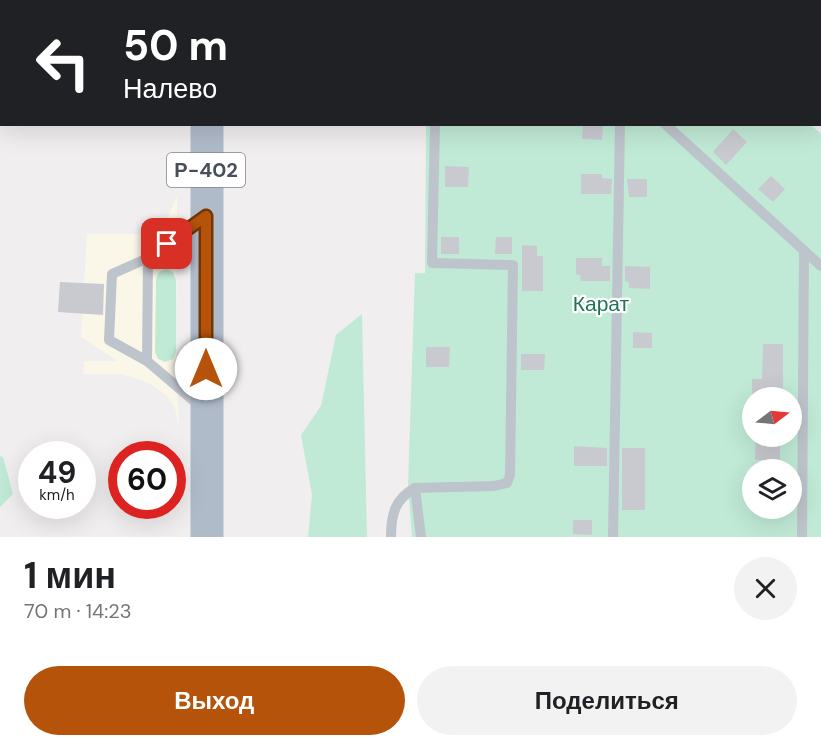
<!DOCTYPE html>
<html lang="ru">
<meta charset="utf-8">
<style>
body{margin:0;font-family:"DM Sans",sans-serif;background:#f2f2f2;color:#202124;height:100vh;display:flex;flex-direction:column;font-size:22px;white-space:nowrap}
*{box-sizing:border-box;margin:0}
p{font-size:20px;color:#757577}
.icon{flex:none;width:33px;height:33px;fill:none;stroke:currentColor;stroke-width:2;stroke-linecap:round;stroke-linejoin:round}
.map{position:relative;height:537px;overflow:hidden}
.drawer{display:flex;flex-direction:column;background:#fff;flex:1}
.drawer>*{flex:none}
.banner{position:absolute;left:0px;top:0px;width:822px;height:126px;box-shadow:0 6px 24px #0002;background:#202124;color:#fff;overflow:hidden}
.needle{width:39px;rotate:74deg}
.buttons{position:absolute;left:742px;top:387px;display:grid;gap:12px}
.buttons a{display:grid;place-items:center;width:60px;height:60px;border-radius:50%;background:#fff;box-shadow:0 6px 24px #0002;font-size:30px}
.speed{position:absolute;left:18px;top:441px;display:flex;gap:12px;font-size:30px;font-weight:700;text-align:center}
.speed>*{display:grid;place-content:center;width:78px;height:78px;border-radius:50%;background:#fff;box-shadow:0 6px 24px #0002;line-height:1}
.speed small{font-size:15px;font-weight:400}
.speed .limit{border:9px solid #d22;background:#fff;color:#111}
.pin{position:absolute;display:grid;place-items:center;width:51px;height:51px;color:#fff;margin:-26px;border-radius:12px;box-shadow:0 3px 9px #0006}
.me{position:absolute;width:66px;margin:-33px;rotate:0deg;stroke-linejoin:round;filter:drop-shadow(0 0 4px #0008)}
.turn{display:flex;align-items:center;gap:21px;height:126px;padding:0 24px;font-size:27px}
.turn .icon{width:78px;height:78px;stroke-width:2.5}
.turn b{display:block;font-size:42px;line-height:51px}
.round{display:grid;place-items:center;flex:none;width:63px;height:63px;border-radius:32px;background:#f2f2f2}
.head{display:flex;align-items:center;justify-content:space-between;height:102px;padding:0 24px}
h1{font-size:36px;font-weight:700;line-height:45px}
.cta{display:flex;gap:12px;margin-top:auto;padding:12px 24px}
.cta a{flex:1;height:69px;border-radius:36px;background:#b45309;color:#fff;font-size:24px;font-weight:700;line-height:69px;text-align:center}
.cta a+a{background:#f2f2f2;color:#202124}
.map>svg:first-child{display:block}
.commercial{fill:#faf7e9}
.green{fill:#c0ead5;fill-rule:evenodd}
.building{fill:#c9cad0}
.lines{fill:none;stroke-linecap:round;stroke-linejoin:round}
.service{stroke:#bec4cc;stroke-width:10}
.primary{stroke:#b0bbca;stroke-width:33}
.route-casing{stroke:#753606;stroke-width:15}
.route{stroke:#b45309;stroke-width:10}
.labels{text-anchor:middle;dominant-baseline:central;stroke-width:4.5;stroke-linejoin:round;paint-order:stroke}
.shield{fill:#fff;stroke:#7f848c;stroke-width:1.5}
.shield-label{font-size:20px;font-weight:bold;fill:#484f5a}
.park-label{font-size:21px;fill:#1f7453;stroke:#fff}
</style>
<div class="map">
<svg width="821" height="537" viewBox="0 0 821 537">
<rect width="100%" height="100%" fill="#f0eeee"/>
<polygon class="commercial" points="177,196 176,352 179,427 175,408 168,397 149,383 122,374 83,374 84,361 117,361 81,337 87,234 150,234 166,221"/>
<g class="green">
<path d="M810,124L821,134V537H412L408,486L415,273H425L426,125ZM753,398H792V436H753ZM753,470H792V508H753Z"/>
<polygon points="166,269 173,272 176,280 176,352 173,359 165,362 158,359 155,352 156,279 159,272"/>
<polygon points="362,314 367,537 308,537 312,495 301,435 321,406 336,335"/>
<polygon points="0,456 3,457 13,494 0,507"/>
</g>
<g class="building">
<polygon points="583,124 603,124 602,140 582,139"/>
<polygon points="733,129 747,142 726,165 713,152"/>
<polygon points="445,166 469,167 468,187 445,187"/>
<polygon points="581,174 602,174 602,178 612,179 611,194 581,194"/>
<polygon points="771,176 785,189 773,202 758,189"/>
<polygon points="627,179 647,179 647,197 629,197"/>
<rect x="441" y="237" width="18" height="17"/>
<polygon points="496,237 512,237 512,254 495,254"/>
<polygon points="522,245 537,246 537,256 543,256 543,291 522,291"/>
<polygon points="576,258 602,258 602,266 610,266 610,281 581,281 580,275 576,274"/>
<polygon points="625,266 650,267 650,289 629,288 629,282 625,281"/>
<polygon points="60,282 104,284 103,315 58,312"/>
<polygon points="633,332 652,333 652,348 633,348"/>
<polygon points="763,344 783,344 783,390 772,390 772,398 752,398 752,379 762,379"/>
<polygon points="426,347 450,347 449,367 426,367"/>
<polygon points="521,354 545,354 544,370 521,370"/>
<polygon points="756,436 780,436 780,460 755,460"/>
<polygon points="574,446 607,448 607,466 574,466"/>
<rect x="622" y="448" width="23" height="62"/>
<polygon points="573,520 592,520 592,535 573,534"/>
</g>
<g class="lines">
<g class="service">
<polyline points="528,0 529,2"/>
<polyline points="438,2 438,0"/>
<polyline points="665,124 821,266"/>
<polyline points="147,361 109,340 112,274 148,258"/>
<polyline points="201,407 147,361 148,258 201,220"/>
<path d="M391,537C391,514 395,499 415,488"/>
<polyline points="421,537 415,488 494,486 507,483 510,475 513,265 432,263 435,124"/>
<polyline points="613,537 620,124"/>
<polyline points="802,537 804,251"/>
</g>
<g class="primary">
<polyline points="208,2 208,0"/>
<polyline points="207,124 207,537"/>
</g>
</g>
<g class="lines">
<g class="route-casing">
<polyline id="route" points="167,244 206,216 206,369"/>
</g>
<use href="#route" class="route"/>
</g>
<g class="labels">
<rect class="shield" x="167" y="153" width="78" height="34" rx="4.5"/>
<g class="shield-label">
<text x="206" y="170">Р-402</text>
</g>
<g class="park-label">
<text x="601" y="304">Карат</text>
</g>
</g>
</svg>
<div class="buttons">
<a><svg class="needle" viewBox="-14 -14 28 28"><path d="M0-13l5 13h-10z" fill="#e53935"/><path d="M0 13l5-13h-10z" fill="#757577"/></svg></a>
<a><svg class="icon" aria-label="layers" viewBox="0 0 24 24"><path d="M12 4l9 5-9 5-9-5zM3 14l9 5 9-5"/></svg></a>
</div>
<div class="speed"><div>49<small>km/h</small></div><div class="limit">60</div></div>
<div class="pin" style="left:167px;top:244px;background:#d93025"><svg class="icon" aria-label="arrive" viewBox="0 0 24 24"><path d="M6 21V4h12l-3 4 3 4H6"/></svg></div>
<svg class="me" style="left:206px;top:369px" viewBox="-20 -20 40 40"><circle r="19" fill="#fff"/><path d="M0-13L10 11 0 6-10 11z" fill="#b45309"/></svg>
<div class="banner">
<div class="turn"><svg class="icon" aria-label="left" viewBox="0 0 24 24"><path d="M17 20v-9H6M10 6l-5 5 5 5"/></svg><div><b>50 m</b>Налево</div></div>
</div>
</div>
<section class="drawer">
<div class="head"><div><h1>1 мин</h1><p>70 m · 14:23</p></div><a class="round"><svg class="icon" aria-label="close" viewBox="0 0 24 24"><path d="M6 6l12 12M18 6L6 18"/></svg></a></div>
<div class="cta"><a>Выход</a><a>Поделиться</a></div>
</section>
